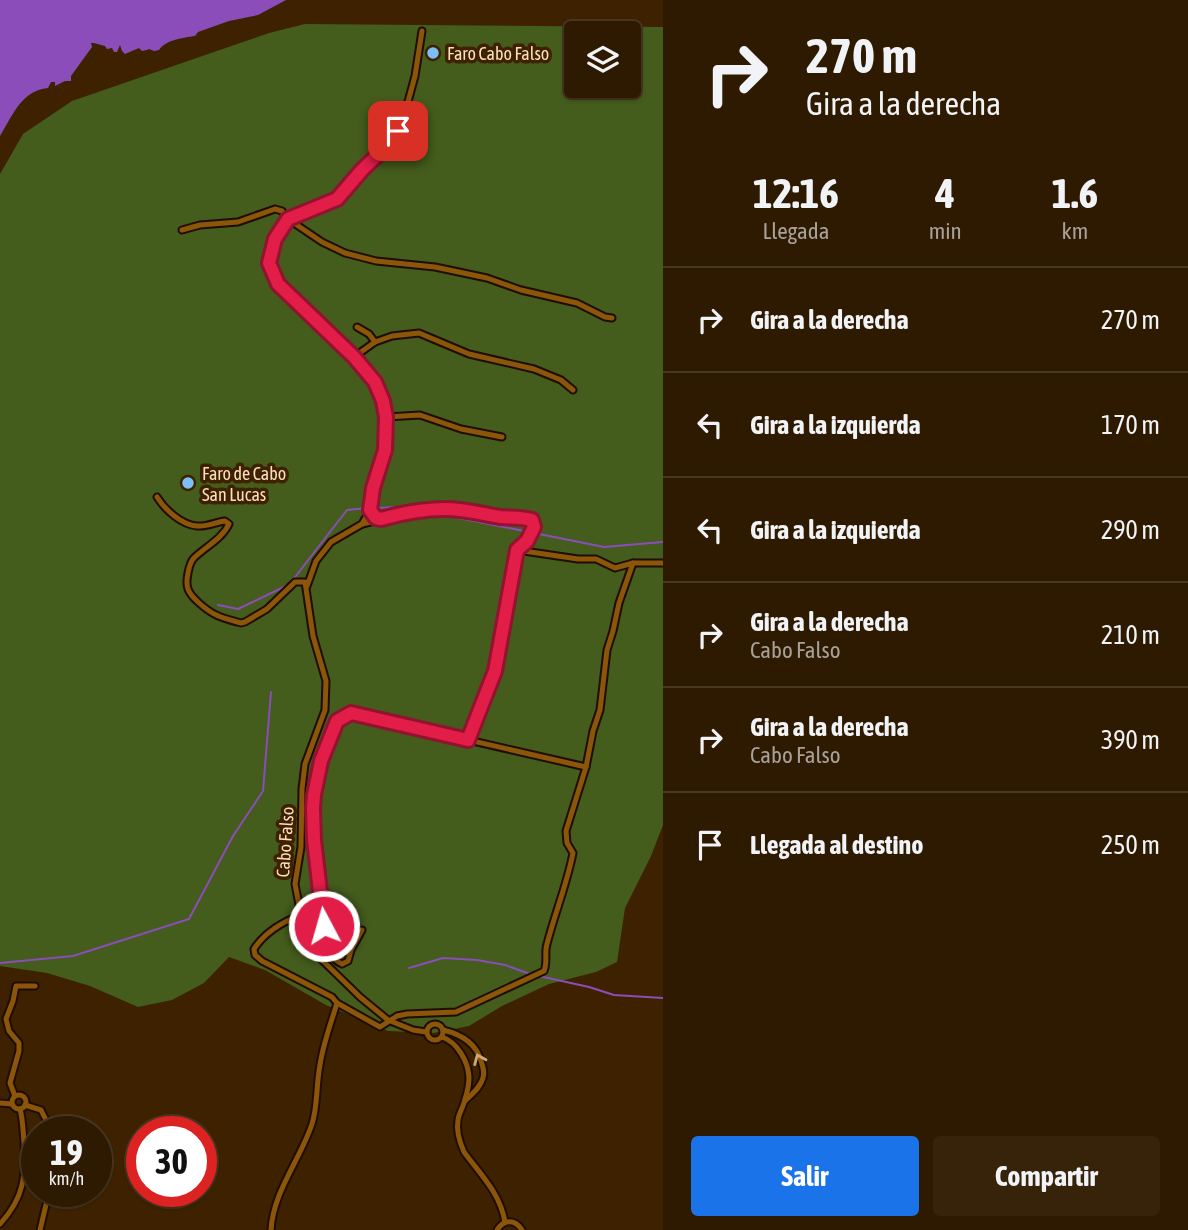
<!DOCTYPE html>
<html lang="es">
<style>
body{margin:0;font-family:"Asap Condensed",sans-serif;background:#36230a;color:#f1f3f6;height:100vh;display:flex;flex-direction:column;font-size:26px;white-space:nowrap}
*{box-sizing:border-box;margin:0}
p{font-size:23px;color:#a7a199}
.icon{flex:none;width:38px;height:38px;fill:none;stroke:currentColor;stroke-width:2;stroke-linecap:round;stroke-linejoin:round}
.map{position:relative;flex:1;overflow:hidden}
.details{display:flex;flex-direction:column;background:#2e1a00;width:525px}
.details>*{flex:none}
.banner{background:#2e1a00;color:#f1f3f6;overflow:hidden}
.controls{position:absolute;left:564px;top:21px;display:grid;gap:14px}
.controls a{display:grid;place-items:center;width:77px;height:77px;border-radius:7px;background:#2e1a00;box-shadow:0 2px 5px #0004,0 0 0 2px #493822;font-size:35px}
.speed{position:absolute;left:21px;top:1116px;display:flex;gap:14px;font-size:35px;font-weight:700;text-align:center}
.speed>*{display:grid;place-content:center;width:91px;height:91px;border-radius:50%;background:#2e1a00;box-shadow:0 2px 5px #0004,0 0 0 2px #493822;line-height:1}
.speed small{font-size:18px;font-weight:400}
.speed .limit{border:10px solid #d22;background:#fff;color:#111}
.pin{position:absolute;display:grid;place-items:center;width:60px;height:60px;color:#fff;margin:-30px;border-radius:14px;box-shadow:0 4px 10px #0006}
.me{position:absolute;width:77px;margin:-38px;rotate:354deg;stroke-linejoin:round;filter:drop-shadow(0 0 5px #0008)}
.turn{display:flex;align-items:center;gap:24px;height:147px;padding:0 28px;font-size:32px}
.turn .icon{width:91px;height:91px;stroke-width:2.5}
.turn b{display:block;font-size:49px;line-height:60px}
.eta{display:flex;justify-content:space-evenly;align-items:center;height:119px;text-align:center}
.eta b{font-size:42px;font-weight:700;line-height:49px}
.cta{display:flex;gap:14px;margin-top:auto;padding:14px 28px}
.cta a{flex:1;height:80px;border-radius:7px;background:#1a73e8;color:#fff;font-size:28px;font-weight:700;line-height:80px;text-align:center}
.cta a+a{background:#36230a;color:#f1f3f6}
ul{padding:0;list-style:none}
li{display:flex;align-items:center;gap:21px;height:105px;padding:0 28px;border-top:2px solid #493822}
li div{flex:1}
li b{display:block;font-size:26px}
li em{font-style:normal}
main{display:flex;flex:1;min-height:0}
.map>svg:first-child{display:block}
.green{fill:#445c1c;fill-rule:evenodd}
.water{fill:#8a4dba}
.lines{fill:none;stroke-linecap:round;stroke-linejoin:round}
.stream{stroke:#8a4dba;stroke-width:2}
.street-casing{stroke:#1e0d00;stroke-width:9}
.street{stroke:#8c560a;stroke-width:5}
.oneway{stroke:#d0a877}
.route-casing{stroke:#92132f;stroke-width:18}
.route{stroke:#e11d48;stroke-width:12}
.poi-dot{fill:#7dbef9;stroke:#3e2200;stroke-width:2.5}
.labels{text-anchor:middle;dominant-baseline:central;stroke-width:7;stroke-linejoin:round;paint-order:stroke}
.poi-label{font-size:18px;fill:#fddebf;stroke:#3e2200;text-anchor:start}
.street-label{font-size:18px;fill:#fddebf;stroke:#3e2200}
</style>
<main>
<div class="map">
<svg width="663" height="1230" viewBox="0 0 663 1230">
<rect width="100%" height="100%" fill="#3e2200"/>
<path class="green" d="M305,24L663,27V825L651,856L625,908L617,962L596,972L549,984L502,1006L469,1026L433,1033L388,1031L326,1005L265,970L229,957L204,983L172,1000L138,1007L90,986L47,973L0,966V174L23,134L72,101L269,33ZM576,33H628V86H576Z"/>
<path class="water" d="M0,0H286L258,15L229,21L198,32L195,36C183,38 167,39 159,50L154,51L149,49L147,50L142,51L139,48L125,54L122,51L120,45L117,52H114L112,48L107,49L105,46L94,43H91L92,47L71,76V81H65L55,86V82H51L48,88C21,91 13,115 0,136Z"/>
<g class="lines">
<g class="stream">
<polyline points="372,508 402,507 412,509"/>
<polyline points="428,512 529,532"/>
<polyline points="534,533 604,547 663,542"/>
<polyline points="292,581 347,510 367,508"/>
<polyline points="218,605 238,609 288,585"/>
<polyline points="0,963 73,956 189,919 233,836 263,791 271,692"/>
<polyline points="409,968 443,958 477,960 505,965 530,974"/>
<polyline points="539,976 589,987 614,995 663,998"/>
</g>
<g class="street-casing">
<g id="street">
<polyline points="182,230 200,225 238,222 275,209 282,211 288,219 322,242 345,253 376,261 435,267 487,278 521,290 577,303 605,317 612,318"/>
<polyline points="357,327 369,334 375,342"/>
<polyline points="354,357 375,342 392,336 419,333 469,354 534,369 561,380 573,390"/>
<polyline points="386,417 420,415 461,429 502,437"/>
<path d="M157,497C165,510 182,525 197,526C207,527 216,522 225,521L229,524C222,539 205,547 194,558C190,562 189,568 188,573C185,587 188,593 198,602C213,616 222,618 241,623L245,622L267,609L295,582H305L313,636L326,681L325,710L305,764L302,789L301,847L295,884L301,915L320,958L360,997L388,1020L413,1030L426,1032"/>
<path d="M362,524L418,511L447,509L532,520C537,533 527,542 517,550L495,671L468,740"/>
<polyline points="633,563 663,563"/>
<polyline points="307,586 316,561 331,542 362,524 370,510 373,488 385,450 386,417 383,402 375,382 354,357 278,283 269,263 275,239 288,219 337,199 362,170 392,141 403,120 415,76 422,31"/>
<path d="M362,930L351,950L348,961L342,964C322,956 325,920 322,901C315,844 306,802 327,746C330,739 332,727 337,721C340,718 347,715 351,713L586,767"/>
<path d="M337,1003L380,1027L397,1016L407,1014L456,1012L544,971C548,962 544,953 547,944C555,913 567,884 573,853L567,843L566,831L586,767L593,731L600,710L607,650L613,631L619,603L633,563L615,568L596,559H578L517,550"/>
<circle cx="435" cy="1032" r="8"/>
<path d="M443,1030C460,1034 476,1043 481,1061C483,1067 485,1072 483,1078C480,1088 472,1094 465,1101"/>
<path d="M442,1037C457,1042 468,1061 469,1077C469,1083 467,1093 465,1099C464,1106 459,1112 458,1120C456,1131 460,1143 464,1152C481,1175 500,1193 505,1222"/>
<circle cx="19" cy="1102" r="7"/>
<polyline points="15,1096 10,1083 19,1051 19,1043 9,1031 6,1019 13,1001 16,986 35,986"/>
<polyline points="0,1103 12,1104"/>
<polyline points="25,1105 41,1110 46,1120 49,1132"/>
<path d="M0,1224C24,1198 26,1176 24,1142C23,1131 23,1120 20,1109"/>
<polyline points="40,1230 49,1192"/>
<path d="M271,1230C273,1192 300,1160 312,1124C318,1105 316,1085 320,1065C323,1044 331,1023 337,1003L332,997L262,961L255,955L254,949C265,932 282,922 301,915"/>
<path d="M497,1230C504,1219 515,1219 522,1230"/>
</g>
</g>
<use href="#street" class="street"/>
</g>
<defs><path id="oneway-chevron" d="M-2-3.5L2.5 0L-2 3.5" fill="none" stroke-width="1.6" stroke-linecap="round" stroke-linejoin="round" transform="scale(1.75)"/></defs>
<use class="oneway" href="#oneway-chevron" transform="translate(479 1059) rotate(-113)"/>
<g class="lines">
<g class="route-casing">
<path id="route" d="M324,926L314,840L313,808L314,795L321,761L337,721L351,713L468,740L495,671L517,550L527,541L534,527L532,520C521,517 511,518 500,517C482,514 464,509 445,509C423,509 402,513 381,519L376,518L370,510L373,488L385,450L386,417L383,401L375,382L354,357L278,284L269,263L275,239L288,219L337,199L362,170L392,141L398,131"/>
</g>
<use href="#route" class="route"/>
</g>
<g class="poi-dot">
<circle cx="433" cy="53" r="7"/>
<circle cx="188" cy="483" r="7"/>
</g>
<g class="labels">
<g class="poi-label">
<text x="447" y="53">Faro Cabo Falso</text>
<text x="202" y="473">Faro de Cabo<tspan x="202" dy="21">San Lucas</tspan></text>
</g>
<g class="street-label">
<text transform="translate(285 842) rotate(-86)">Cabo Falso</text>
</g>
</g>
</svg>
<div class="controls">
<a><svg class="icon" aria-label="layers" viewBox="0 0 24 24"><path d="M12 4l9 5-9 5-9-5zM3 14l9 5 9-5"/></svg></a>
</div>
<div class="speed"><div>19<small>km/h</small></div><div class="limit">30</div></div>
<div class="pin" style="left:398px;top:131px;background:#d93025"><svg class="icon" aria-label="arrive" viewBox="0 0 24 24"><path d="M6 21V4h12l-3 4 3 4H6"/></svg></div>
<svg class="me" style="left:324px;top:926px" viewBox="-20 -20 40 40"><circle r="17" fill="#e11d48" stroke="#fff" stroke-width="3"/><path d="M0-11L8 9 0 5-8 9z" fill="#fff"/></svg>
</div>
<section class="details">
<div class="banner">
<div class="turn"><svg class="icon" aria-label="right" viewBox="0 0 24 24"><path d="M7 20v-9h11M14 6l5 5-5 5"/></svg><div><b>270 m</b>Gira a la derecha</div></div>
</div>
<div class="eta">
<div><b>12:16</b><p>Llegada</p></div>
<div><b>4</b><p>min</p></div>
<div><b>1.6</b><p>km</p></div>
</div>
<ul>
<li><svg class="icon" aria-label="right" viewBox="0 0 24 24"><path d="M7 20v-9h11M14 6l5 5-5 5"/></svg><div><b>Gira a la derecha</b></div><em>270 m</em></li>
<li><svg class="icon" aria-label="left" viewBox="0 0 24 24"><path d="M17 20v-9H6M10 6l-5 5 5 5"/></svg><div><b>Gira a la izquierda</b></div><em>170 m</em></li>
<li><svg class="icon" aria-label="left" viewBox="0 0 24 24"><path d="M17 20v-9H6M10 6l-5 5 5 5"/></svg><div><b>Gira a la izquierda</b></div><em>290 m</em></li>
<li><svg class="icon" aria-label="right" viewBox="0 0 24 24"><path d="M7 20v-9h11M14 6l5 5-5 5"/></svg><div><b>Gira a la derecha</b><p>Cabo Falso</p></div><em>210 m</em></li>
<li><svg class="icon" aria-label="right" viewBox="0 0 24 24"><path d="M7 20v-9h11M14 6l5 5-5 5"/></svg><div><b>Gira a la derecha</b><p>Cabo Falso</p></div><em>390 m</em></li>
<li><svg class="icon" aria-label="arrive" viewBox="0 0 24 24"><path d="M6 21V4h12l-3 4 3 4H6"/></svg><div><b>Llegada al destino</b></div><em>250 m</em></li>
</ul>
<div class="cta"><a>Salir</a><a>Compartir</a></div>
</section>
</main>
